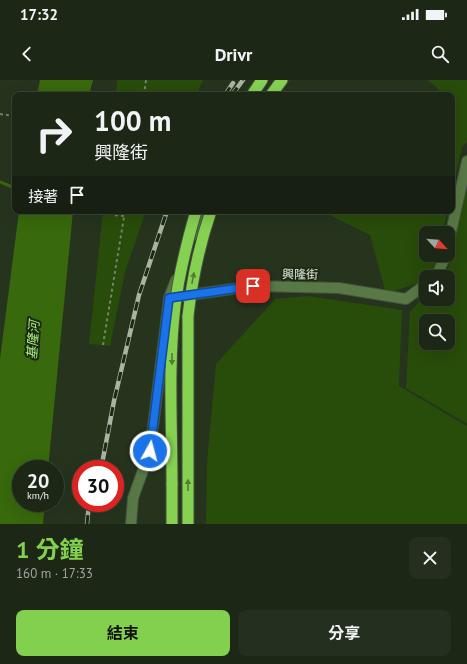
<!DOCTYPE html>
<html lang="zh-TW">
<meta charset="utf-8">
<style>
body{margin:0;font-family:"PT Sans","Noto Sans TC",sans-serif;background:#252f1f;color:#f1f3f6;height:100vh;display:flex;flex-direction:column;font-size:15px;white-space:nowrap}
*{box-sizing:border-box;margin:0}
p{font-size:13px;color:#a0a5a1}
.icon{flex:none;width:22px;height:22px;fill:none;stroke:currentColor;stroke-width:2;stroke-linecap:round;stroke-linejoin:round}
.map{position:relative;height:444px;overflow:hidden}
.side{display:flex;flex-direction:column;background:#1c2716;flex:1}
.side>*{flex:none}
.hud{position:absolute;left:12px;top:12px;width:443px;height:122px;border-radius:8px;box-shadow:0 4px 16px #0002,0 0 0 1px #3a4435;background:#1c2716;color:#f1f3f6;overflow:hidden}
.needle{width:26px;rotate:116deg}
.tools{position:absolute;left:419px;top:146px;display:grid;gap:8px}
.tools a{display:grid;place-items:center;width:36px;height:36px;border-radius:8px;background:#1c2716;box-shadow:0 4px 16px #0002,0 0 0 1px #3a4435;font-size:20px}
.speed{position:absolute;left:12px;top:380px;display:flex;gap:8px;font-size:20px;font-weight:700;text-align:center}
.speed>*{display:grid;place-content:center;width:52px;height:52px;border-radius:50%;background:#1c2716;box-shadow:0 4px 16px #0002,0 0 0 1px #3a4435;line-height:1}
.speed small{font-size:10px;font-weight:400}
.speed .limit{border:6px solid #d22;background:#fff;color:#111}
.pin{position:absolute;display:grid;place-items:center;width:34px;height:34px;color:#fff;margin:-17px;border-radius:8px;box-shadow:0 2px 6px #0006}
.me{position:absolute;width:44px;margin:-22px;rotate:7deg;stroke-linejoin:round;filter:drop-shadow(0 0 3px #0008)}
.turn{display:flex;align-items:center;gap:14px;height:84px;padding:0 16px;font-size:18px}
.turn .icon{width:52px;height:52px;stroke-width:2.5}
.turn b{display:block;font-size:28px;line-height:34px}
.then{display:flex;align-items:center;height:38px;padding:0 16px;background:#0003;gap:8px;font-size:15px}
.round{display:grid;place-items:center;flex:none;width:42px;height:42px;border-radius:8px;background:#252f1f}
.headline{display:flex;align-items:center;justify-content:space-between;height:68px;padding:0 16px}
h1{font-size:24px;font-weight:700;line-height:30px;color:#83d04e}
.cta{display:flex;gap:8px;margin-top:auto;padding:8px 16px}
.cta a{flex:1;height:46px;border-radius:8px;background:#83d04e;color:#111;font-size:16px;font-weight:700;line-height:46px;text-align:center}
.cta a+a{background:#252f1f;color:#f1f3f6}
.status{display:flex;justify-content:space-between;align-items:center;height:28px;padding:0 20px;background:#1c2716;direction:ltr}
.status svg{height:11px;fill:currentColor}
header{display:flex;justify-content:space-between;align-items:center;height:52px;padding:0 16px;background:#1c2716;font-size:18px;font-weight:700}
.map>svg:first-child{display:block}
.green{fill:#284c0a;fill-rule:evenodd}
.water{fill:#38690c}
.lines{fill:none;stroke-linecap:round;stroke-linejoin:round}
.stream{stroke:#38690c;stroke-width:3}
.minor-casing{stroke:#44523d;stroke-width:12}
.trunk-casing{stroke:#44523d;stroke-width:13}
.path{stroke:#75816e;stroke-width:2;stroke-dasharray:3 3;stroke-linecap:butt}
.minor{stroke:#587945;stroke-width:10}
.trunk{stroke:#86d052;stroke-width:11}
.rail-casing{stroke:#a9b4a3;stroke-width:4.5}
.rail{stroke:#1c2914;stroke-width:3;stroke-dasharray:9;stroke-linecap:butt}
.trunk-bridge-casing{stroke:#44523d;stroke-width:13;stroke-linecap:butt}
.trunk-bridge{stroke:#86d052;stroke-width:11}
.oneway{fill:#517c33}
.route-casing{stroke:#114b97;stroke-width:10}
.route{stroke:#1a73e8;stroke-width:7}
.labels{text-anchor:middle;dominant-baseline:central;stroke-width:4;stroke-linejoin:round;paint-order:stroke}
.street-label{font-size:12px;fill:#e4eee0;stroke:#1c2914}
.water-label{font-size:13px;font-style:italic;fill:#a8ed7e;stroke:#1c2914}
</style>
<div class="status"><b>17:32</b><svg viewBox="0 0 49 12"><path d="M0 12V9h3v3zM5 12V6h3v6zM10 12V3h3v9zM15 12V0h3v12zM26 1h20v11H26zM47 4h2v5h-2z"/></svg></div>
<header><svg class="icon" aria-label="back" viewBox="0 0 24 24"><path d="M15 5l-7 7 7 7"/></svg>Drivr<svg class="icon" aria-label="search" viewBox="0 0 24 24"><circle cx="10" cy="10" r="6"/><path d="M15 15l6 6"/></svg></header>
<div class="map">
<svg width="467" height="444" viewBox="0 0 467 444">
<rect width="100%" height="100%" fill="#26341e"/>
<g class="green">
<polygon points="117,0 203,0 196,15 116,15"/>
<polygon points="428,0 467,0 467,62 462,67 452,112 452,15 445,15"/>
<path d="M467,95V344L406,308L410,232L426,214V219H448V197H441L448,189ZM426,241H448V263H426Z"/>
<polygon points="103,131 146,131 125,192 110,266 89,264"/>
<polygon points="321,131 448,131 442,153 426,153 426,175 437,175 432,197 426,197 426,200 386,214 370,155"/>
<polygon points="308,216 402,230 399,306 467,346 467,444 206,444 207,382 216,284 275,219"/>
</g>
<g class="water">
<polygon points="40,0 93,0 89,15 37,15"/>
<polygon points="19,131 73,131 48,389 21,389 21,423 45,423 43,444 0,444 0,279"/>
</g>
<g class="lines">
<polyline class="stream" points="0,102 15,108"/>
<g class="minor-casing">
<g id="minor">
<polyline points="193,155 203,131"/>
<polyline points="448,165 467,81"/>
<polyline points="436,197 446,175"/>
<polyline points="169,218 253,206 339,208 406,219 426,204"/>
<polyline points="131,444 133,418 150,371 169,218 176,200"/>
</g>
</g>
<g class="trunk-casing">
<g id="trunk">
<polyline points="252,15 262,0"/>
<polyline points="271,15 282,0"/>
<polyline points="172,404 172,444"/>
<polyline points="188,444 188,236"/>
</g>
</g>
<g class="path">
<polyline points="144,15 146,0"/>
<polyline points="0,34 15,36"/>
<polyline points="113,131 113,135 124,136"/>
<polyline points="103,265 125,131"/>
</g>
<use href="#minor" class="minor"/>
<use href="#trunk" class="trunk"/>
<g class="rail-casing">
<g id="rail">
<polyline points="225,15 233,3"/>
<polyline points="232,15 243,0"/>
<polyline points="101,389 114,321 139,215 167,131"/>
<polyline points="87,444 89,423"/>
</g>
</g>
<use href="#rail" class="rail"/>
<g class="trunk-bridge-casing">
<g id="trunk-bridge">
<path d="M188,236C192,200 199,166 211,131"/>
<path d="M172,404C172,345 168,285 175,226C179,194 187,162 196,131"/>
</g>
</g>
<use href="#trunk-bridge" class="trunk-bridge"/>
</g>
<defs><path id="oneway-solid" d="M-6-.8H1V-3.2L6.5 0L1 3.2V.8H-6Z"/></defs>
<g class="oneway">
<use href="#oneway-solid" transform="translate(193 198) rotate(-79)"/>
<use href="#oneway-solid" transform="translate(172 279) rotate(90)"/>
<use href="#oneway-solid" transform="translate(188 405) rotate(-90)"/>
</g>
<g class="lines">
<g class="route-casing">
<polyline id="route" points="150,371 169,218 253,206"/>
</g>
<use href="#route" class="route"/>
</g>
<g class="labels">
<g class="street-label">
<text transform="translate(300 194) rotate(1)">興隆街</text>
</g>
<g class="water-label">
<text transform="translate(33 260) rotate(-86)">基隆河</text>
</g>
</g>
</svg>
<div class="tools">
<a><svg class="needle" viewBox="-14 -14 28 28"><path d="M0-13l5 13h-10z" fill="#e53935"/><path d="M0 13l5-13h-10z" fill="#a0a5a1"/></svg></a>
<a><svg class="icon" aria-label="sound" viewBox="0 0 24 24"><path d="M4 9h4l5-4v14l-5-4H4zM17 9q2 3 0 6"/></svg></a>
<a><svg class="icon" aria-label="search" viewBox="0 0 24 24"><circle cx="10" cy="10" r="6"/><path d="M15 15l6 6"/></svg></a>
</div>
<div class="speed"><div>20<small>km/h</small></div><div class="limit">30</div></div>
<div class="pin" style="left:253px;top:206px;background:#d93025"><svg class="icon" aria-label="arrive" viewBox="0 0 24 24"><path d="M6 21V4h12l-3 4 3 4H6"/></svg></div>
<svg class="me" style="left:150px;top:371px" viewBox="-20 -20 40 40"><circle r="17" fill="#1a73e8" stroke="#fff" stroke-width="3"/><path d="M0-11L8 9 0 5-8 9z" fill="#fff"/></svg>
<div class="hud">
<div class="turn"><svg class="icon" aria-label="right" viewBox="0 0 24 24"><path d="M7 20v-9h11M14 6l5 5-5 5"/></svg><div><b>100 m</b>興隆街</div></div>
<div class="then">接著<svg class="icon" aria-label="arrive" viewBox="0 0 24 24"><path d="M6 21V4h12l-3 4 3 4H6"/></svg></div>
</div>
</div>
<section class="side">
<div class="headline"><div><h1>1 分鐘</h1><p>160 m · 17:33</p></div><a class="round"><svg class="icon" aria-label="close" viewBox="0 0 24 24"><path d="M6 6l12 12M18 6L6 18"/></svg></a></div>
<div class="cta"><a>結束</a><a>分享</a></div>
</section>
